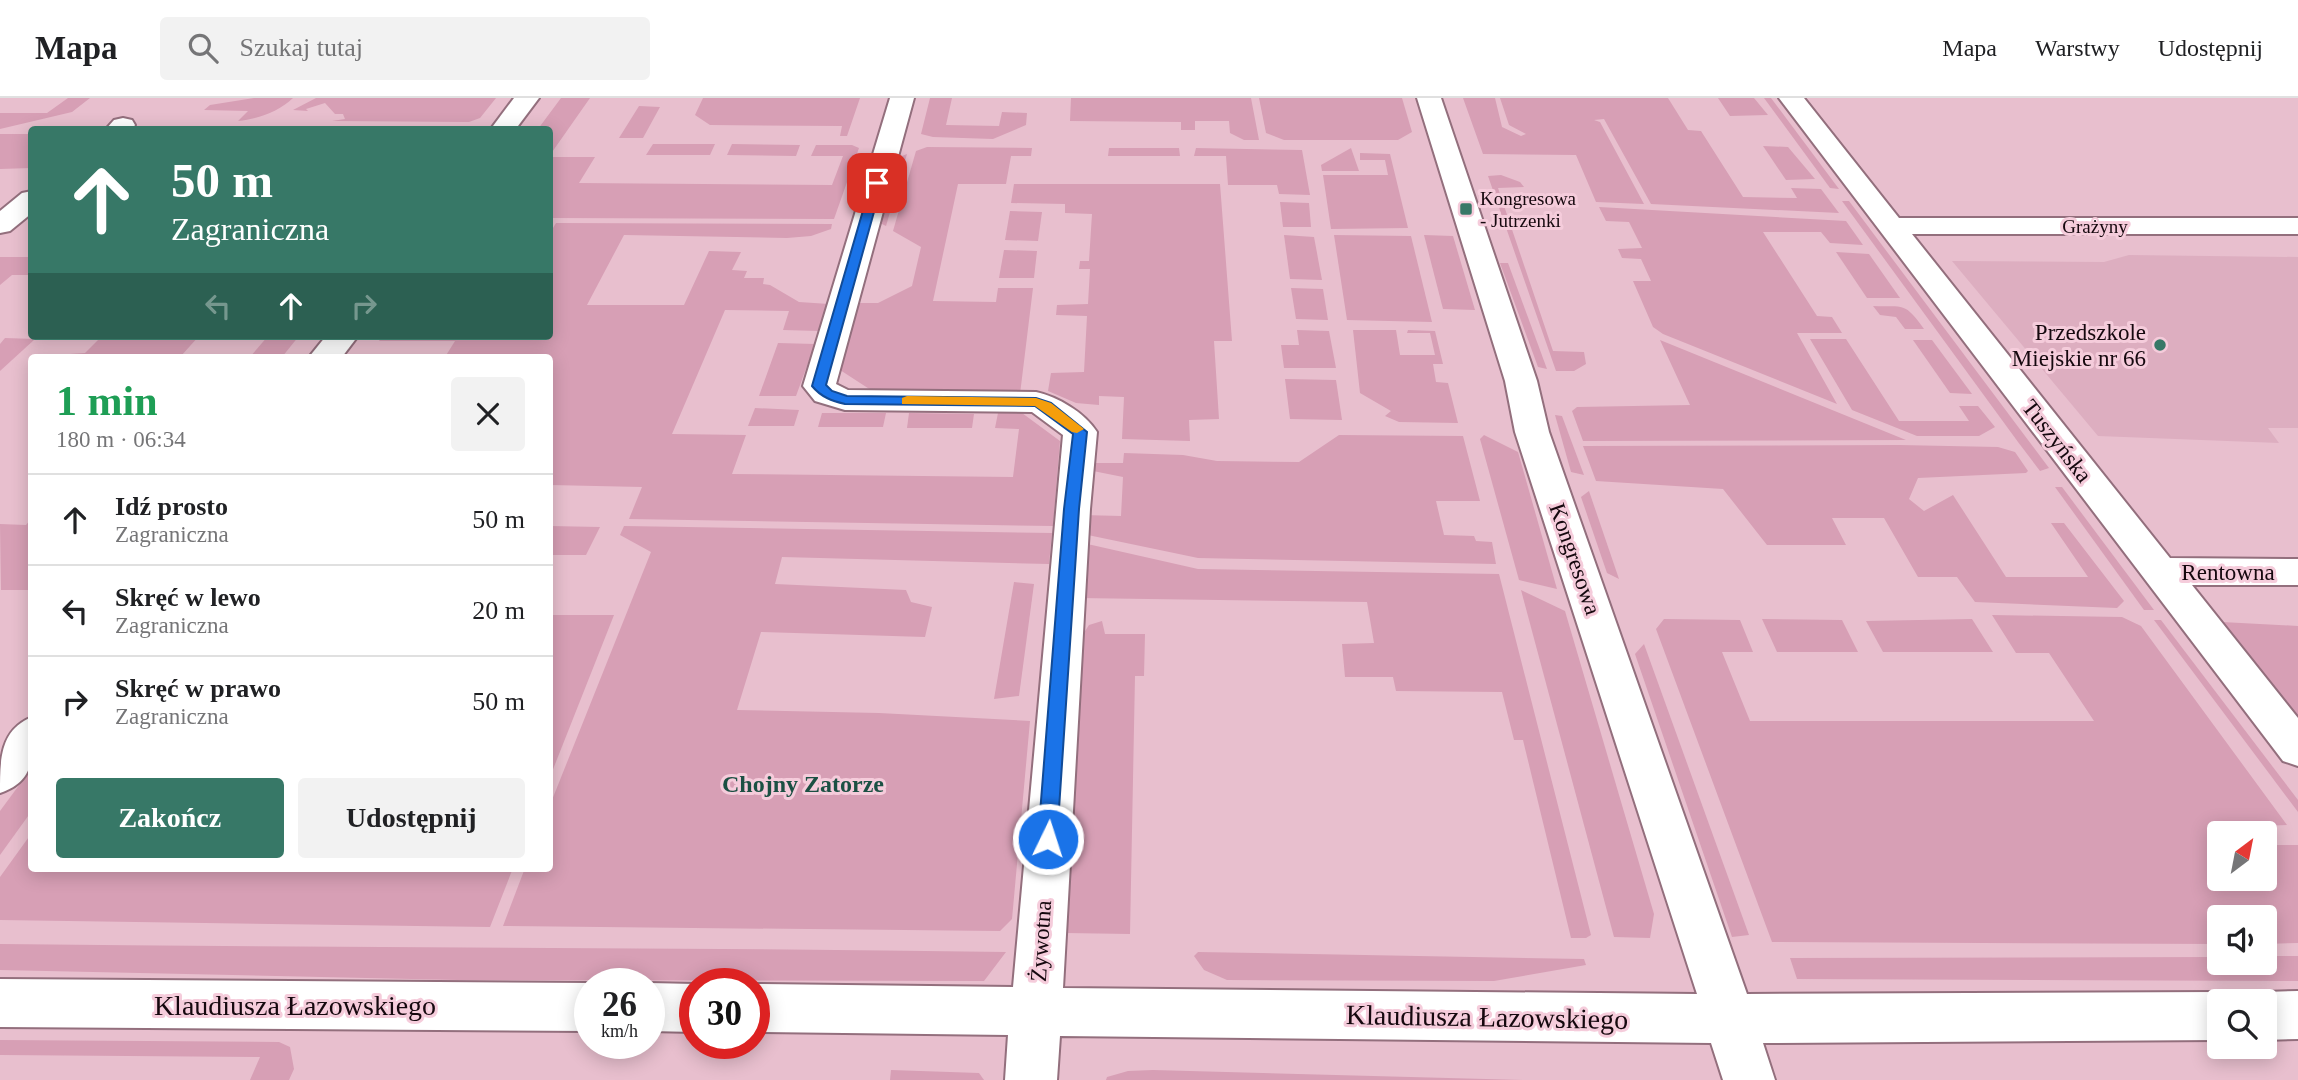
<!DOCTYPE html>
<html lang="pl">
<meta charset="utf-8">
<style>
body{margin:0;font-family:Georgia,serif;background:#f2f2f2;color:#202124;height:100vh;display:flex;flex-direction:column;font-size:26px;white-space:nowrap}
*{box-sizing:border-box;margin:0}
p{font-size:23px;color:#757577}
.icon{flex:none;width:38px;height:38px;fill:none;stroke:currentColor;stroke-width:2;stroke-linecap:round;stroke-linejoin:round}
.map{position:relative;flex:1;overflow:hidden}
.drawer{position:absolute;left:28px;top:256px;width:525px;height:518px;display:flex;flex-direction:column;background:#fff;border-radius:7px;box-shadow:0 4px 18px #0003}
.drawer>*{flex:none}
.banner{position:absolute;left:28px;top:28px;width:525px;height:214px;border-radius:7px;box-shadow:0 4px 18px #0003;background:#377867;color:#fff;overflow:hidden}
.needle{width:46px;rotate:32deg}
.controls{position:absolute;left:2207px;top:723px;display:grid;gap:14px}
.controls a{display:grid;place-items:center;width:70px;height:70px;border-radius:7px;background:#fff;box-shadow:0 4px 18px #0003;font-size:35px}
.speed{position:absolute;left:574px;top:870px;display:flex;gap:14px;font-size:35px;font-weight:700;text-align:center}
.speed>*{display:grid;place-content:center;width:91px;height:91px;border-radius:50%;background:#fff;box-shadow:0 4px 18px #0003;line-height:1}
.speed small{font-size:18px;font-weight:400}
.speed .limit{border:10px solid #d22;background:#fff;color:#111}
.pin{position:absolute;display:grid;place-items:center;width:60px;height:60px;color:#fff;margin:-30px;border-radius:14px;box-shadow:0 4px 10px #0006}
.me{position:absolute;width:77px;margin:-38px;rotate:4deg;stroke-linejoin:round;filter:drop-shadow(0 0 5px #0008)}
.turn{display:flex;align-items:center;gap:24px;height:147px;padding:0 28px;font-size:32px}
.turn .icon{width:91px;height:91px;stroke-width:2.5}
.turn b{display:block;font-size:49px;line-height:60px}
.lanes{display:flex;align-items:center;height:66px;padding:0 28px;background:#0003;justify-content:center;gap:35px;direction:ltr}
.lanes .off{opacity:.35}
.round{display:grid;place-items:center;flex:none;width:74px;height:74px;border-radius:7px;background:#f2f2f2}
.summary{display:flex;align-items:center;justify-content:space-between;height:119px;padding:0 28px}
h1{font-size:42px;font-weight:700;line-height:52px;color:#1e9e55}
.primary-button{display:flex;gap:14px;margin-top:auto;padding:14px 28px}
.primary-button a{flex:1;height:80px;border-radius:7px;background:#377867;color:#fff;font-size:28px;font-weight:700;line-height:80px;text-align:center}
.primary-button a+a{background:#f2f2f2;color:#202124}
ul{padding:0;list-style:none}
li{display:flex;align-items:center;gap:21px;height:91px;padding:0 28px;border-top:2px solid #e0e0e0}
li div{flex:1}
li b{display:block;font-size:26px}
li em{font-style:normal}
header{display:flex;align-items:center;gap:42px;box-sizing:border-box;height:98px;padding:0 35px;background:#fff;border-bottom:2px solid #e0e0e0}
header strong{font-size:33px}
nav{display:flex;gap:38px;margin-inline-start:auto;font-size:24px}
.search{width:490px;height:63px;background:#f2f2f2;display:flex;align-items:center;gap:18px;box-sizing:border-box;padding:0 24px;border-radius:7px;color:#757577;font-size:26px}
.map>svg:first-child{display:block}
.built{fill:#ddaec0}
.green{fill:#d79fb5}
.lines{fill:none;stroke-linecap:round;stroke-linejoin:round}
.minor-casing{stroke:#936f7d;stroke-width:4}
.minor{fill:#fff;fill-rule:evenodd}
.route{fill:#1a73e8;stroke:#114b97;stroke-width:2}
.slow{fill:#f59e0b}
.poi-dot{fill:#377867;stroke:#f5ccdb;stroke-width:2.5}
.labels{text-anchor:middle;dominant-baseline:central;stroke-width:6;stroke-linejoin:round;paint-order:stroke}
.far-poi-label{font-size:19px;fill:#15080e;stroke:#f5ccdb;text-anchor:start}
.far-street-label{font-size:19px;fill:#15080e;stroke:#f5ccdb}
.poi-label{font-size:23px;fill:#15080e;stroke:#f5ccdb;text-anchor:end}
.street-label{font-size:23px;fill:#15080e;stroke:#f5ccdb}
.neighbourhood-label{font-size:24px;font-weight:bold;fill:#1b5043;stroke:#f5ccdb}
.near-street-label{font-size:28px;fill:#15080e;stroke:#f5ccdb}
</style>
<header>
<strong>Mapa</strong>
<div class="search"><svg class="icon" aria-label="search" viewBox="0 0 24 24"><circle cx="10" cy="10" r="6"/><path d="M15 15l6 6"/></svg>Szukaj tutaj</div>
<nav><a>Mapa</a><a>Warstwy</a><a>Udostępnij</a></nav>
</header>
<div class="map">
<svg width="2298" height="982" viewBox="0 0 2298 982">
<rect width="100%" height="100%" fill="#e8bfce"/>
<polygon class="built" points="2129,157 2298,159 2298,330 2268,330 2279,345 2098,338 1952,163 2104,164"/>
<g class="green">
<polygon points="68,0 90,0 72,14 0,31 0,15 47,15"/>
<path d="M254,0H293C278,14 258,21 238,23L248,13L204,12L210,7Z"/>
<polygon points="316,0 496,0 480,20 469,24 332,23 345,21 343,16 335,16 325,5 306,11 308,13 293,12"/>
<polygon points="561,0 590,0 550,57 550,32 538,31"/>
<polygon points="703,0 860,0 847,38 840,38 842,28 710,27 695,17"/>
<polygon points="930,0 952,0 946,27 999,28 1002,14 1027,15 1026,27 993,41 933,39 921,36"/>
<polygon points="1071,0 1251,0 1259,42 1244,42 1230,35 1229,23 1195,23 1195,32 1181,32 1181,24 1070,23"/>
<polygon points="1259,0 1402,0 1412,34 1398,42 1284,42 1266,35"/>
<polygon points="1463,0 1495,0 1502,29 1521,38 1526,36 1509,27 1500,0 1668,0 1688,32 1701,33 1743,99 1797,100 1791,90 1821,91 1839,115 1651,106 1604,21 1594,22 1600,24 1644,106 1596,104 1576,57 1483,56"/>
<polygon points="1718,0 1754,0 1768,17 1730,18"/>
<polygon points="1764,0 1771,0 1839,91 1830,90"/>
<polygon points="639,8 660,9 643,40 619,40"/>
<polygon points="0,36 31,36 31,70 0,71"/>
<polygon points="653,46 715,46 710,57 646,57"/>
<polygon points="732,46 800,47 796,58 727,57"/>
<polygon points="816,47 852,47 859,50 834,121 550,120 550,59 595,59 579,85 832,87 843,58 811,58"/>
<polygon points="1763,48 1788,49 1815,81 1786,82"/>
<polygon points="927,49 1032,50 1031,58 1011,58 1006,86 958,86 933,203 996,204 998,190 1033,190 1020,296 877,296 837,270 857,205 878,205 912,188 921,149 893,133 916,53"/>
<polygon points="1109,50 1179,50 1180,58 1108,58"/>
<polygon points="1196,50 1302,52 1310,97 1279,96 1277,87 1228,87 1226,58 1194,58"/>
<polygon points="1351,50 1359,73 1322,73 1321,67"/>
<polygon points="1360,55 1390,56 1408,130 1331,131 1323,77 1388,77 1385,62 1360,62"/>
<polygon points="907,56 886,128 878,124 897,60"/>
<polygon points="1501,77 1520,84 1524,89 1498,90 1553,253 1584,254 1586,266 1574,273 1556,273 1488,78"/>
<polygon points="1014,86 1220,86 1232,243 1214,243 1219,321 1189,322 1190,343 1122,341 1124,299 1099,298 1099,307 1076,305 1048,293 1051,275 1084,274 1087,218 1056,217 1057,207 1088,206 1090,171 1079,171 1080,163 1089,163 1092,116 1065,115 1065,106 1011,105"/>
<polygon points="1842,103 1849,103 2049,370 2040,373 2018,344"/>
<polygon points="1280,104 1309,105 1311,129 1283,129"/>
<polygon points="1599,109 1846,123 1863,147 1830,145 1821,134 1763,134 1817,218 1832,219 1842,235 1797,235 1837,306 1663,236 1653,229 1633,183 1651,183 1641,161 1622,160 1618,151 1642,150 1629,124 1606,123"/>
<polygon points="1010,113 1042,114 1038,143 1005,142"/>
<polygon points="556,125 832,126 831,131 811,138 787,140 624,137 587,207 684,207 709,153 741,154 732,172 747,173 744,180 764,180 763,186 770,187 799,204 829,206 819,233 783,232 789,213 725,212 672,336 746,337 732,376 1013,379 1019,331 995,330 998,315 1022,315 1060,343 1053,428 629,421 642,389 550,387 552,283 550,259 445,259 455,243 379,243 383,238 550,238 550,135"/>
<polygon points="1284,137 1314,139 1322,182 1290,181"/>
<polygon points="1334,137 1411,138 1432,224 1347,222"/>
<polygon points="1424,137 1453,138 1475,212 1443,211"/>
<polygon points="1004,152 1037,153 1034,180 999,180"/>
<polygon points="1836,154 1869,156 1900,200 1867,200"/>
<polygon points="0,159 31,159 31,177 12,177 0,187"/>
<polygon points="1500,165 1508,165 1547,271 1538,269"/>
<polygon points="1291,190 1323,191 1328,222 1296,221"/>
<path d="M1873,208C1904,209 1905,204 1924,231H1905L1896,219L1880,217Z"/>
<polygon points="1297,232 1329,233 1336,270 1284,270 1281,247 1299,247"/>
<polygon points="1353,232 1396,232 1400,257 1435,257 1430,235 1407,235 1408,232 1435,233 1443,266 1433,266 1436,284 1448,285 1458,325 1399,324 1385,318 1391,313 1360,295"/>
<polygon points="102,238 199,238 181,258 243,259 67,259 70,256 85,255"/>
<polygon points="268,238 299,238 282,259 250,259"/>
<polygon points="5,240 35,241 0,273 0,246"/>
<polygon points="1810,241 1846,241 1899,323 1969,323 1959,308 1978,308 1995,329 1979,338 1917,338 1852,312"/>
<polygon points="1660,242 1906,342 1583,343 1572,313 1577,309 1690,307"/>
<polygon points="1913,242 1932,242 1972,296 1950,295"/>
<polygon points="778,245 815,246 796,298 759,298"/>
<polygon points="1285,281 1336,282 1342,322 1290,321"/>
<polygon points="755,310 799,312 794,328 748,328"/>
<polygon points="822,315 886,315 883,329 818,329"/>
<polygon points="909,315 974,316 972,330 907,330"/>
<polygon points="1555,317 1562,318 1584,377 1571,374"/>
<polygon points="1339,337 1463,338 1480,403 1436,403 1444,437 1474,438 1476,443 1492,444 1496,466 1198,460 1083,436 1082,417 1121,418 1123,379 1088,372 1089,365 1123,365 1124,355 1183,357 1217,363 1299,364"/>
<polygon points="1484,337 1518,354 1557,491 1519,482 1480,341"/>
<polygon points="1899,347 1998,349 2015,354 2028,373 2026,375 1918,380 1909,401 1924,413 1953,397 2006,479 2088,479 2051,425 2064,425 2124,503 2117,510 1975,504 1957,479 1918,479 1884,420 1832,420 1846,447 1767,447 1723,391 1596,383 1583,348"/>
<polygon points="2055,389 2062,389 2154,512 2144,512"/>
<polygon points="1589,393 1619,481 1607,475 1581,399"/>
<polygon points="31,421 31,492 1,492 0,426 26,427"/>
<polygon points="550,428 600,429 586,457 550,457"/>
<polygon points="624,428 1052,435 1049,466 782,459 775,486 906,492 911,504 932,509 925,539 761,534 737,612 879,615 1030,623 1012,821 1000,833 503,828 525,770 550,770 550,707 651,454 620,437"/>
<polygon points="1083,445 1198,471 1499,476 1591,837 1586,840 1571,840 1523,642 1514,642 1502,594 1396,593 1393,579 1345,579 1342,546 1374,545 1367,504 1078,500"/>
<polygon points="1014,484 1034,486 1019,598 994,601"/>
<polygon points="1521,492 1565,513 1654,816 1650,840 1614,839"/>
<polygon points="550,517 614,517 550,679"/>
<polygon points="1992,517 2122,519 2141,528 2287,727 2238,729 2241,735 2219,735 2219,780 2264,780 2265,747 2298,747 2298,845 2265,846 2264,819 2219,819 2219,846 1772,844 1656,531 1664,521 1740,522 1753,554 1722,554 1750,623 2094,623 2049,555 2016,555"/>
<polygon points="1762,521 1842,522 1858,554 1777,554"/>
<polygon points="1972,521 1993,554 1883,554 1866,523"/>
<polygon points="2154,522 2161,522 2298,702 2298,714"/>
<polygon points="1102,523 1105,536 1145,536 1144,578 1135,578 1130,836 1066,835 1078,544 1089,527"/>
<polygon points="2222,524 2298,528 2298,620"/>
<polygon points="1644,546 1749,837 1732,839 1635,556"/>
<polygon points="31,671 31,714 0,757 0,713"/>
<polygon points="31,736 32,770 513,770 490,829 0,822 0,779"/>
<path d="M0,846C335,850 671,849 1006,854L984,883L457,882L0,872Z"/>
<polygon points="1198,854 1584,861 1586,867 1494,883 1227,882 1204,872 1194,858"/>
<polygon points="2265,858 2298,858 2298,883 1797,881 1790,860 2219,859 2219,864 2264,864"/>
<polygon points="0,942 279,944 290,949 294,971 289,982 250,982 260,959 0,957"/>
<polygon points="891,972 979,975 984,982 890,982"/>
<polygon points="1153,972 1523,982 1106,982 1107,979 1128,973"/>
</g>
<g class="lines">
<g class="minor-casing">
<g id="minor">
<polygon points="514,0 539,0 515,32 490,32"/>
<path d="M890,0H914L836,286L848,292L1036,294C1058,299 1084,314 1097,334L1090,411L1063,890L1697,896L1515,334L1505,283L1417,0H1441L1537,283L1549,334L1747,896L2219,894L2238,903H2219V942L1763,945L1775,982H1723L1711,945L1060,938L1057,982H1005L1008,937L754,934V886L1013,889L1063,337L1032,314L845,312L815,303L803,288Z"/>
<polygon points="1779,0 1804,0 1899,120 2298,120 2298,136 1912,136 2170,460 2298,461 2298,487 2192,487 2298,620 2298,668 2283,663"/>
<polygon points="123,20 132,22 135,27 132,32 105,32 114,22"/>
<polygon points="32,93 32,115 10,133 0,135 0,113 22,95"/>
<polygon points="326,238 358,238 342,259 309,259"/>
<path d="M32,619C32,653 39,682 0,695C0,661 0,632 32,619Z"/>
<polygon points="0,881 590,885 590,933 0,929"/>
<polygon points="649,885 695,886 695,934 649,933"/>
<polygon points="2298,893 2298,941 2264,942 2264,903 2245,903 2246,901 2264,894"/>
</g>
</g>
<use href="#minor" class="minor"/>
</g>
<path class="route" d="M877,82L882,85L826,287L832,293L847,298L1036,300L1051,305L1087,334L1079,411L1057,741L1055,747L1048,750L1041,747L1038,741L1064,411L1073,336L1035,308L845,306C832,303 821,299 812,288L871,85Z"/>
<polygon class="slow" points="907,298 1036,300 1051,305 1084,331 1077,335 1072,334 1035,308 902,306 902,300"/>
<g class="poi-dot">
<rect x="1459" y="104" width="14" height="14" rx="3.5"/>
<circle cx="2160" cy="247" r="7"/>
</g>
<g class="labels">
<g class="far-poi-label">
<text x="1480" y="100">Kongresowa<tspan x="1480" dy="22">- Jutrzenki</tspan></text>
</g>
<g class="far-street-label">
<text x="2095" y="128">Grażyny</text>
</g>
<g class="poi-label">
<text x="2146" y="234">Przedszkole<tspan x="2146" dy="26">Miejskie nr 66</tspan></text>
</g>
<g class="street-label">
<text transform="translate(2057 343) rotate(52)">Tuszyńska</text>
<text transform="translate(1575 461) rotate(71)">Kongresowa</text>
<text x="2228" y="474">Rentowna</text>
<text transform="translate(1041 843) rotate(-86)">Żywotna</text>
</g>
<g class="neighbourhood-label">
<text x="803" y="686">Chojny Zatorze</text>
</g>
<g class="near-street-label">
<text x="295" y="907">Klaudiusza Łazowskiego</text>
<text transform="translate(1487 919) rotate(1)">Klaudiusza Łazowskiego</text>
</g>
</g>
</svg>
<div class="controls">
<a><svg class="needle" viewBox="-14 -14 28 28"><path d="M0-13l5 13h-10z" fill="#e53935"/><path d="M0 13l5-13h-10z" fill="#757577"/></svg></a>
<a><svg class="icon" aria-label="sound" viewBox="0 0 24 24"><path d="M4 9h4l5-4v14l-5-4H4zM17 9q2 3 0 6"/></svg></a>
<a><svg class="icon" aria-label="search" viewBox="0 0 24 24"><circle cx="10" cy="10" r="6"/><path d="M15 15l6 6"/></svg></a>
</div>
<div class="speed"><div>26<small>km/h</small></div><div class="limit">30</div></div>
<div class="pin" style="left:877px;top:85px;background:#d93025"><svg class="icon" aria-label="arrive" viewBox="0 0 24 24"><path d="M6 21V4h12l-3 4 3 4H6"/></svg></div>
<svg class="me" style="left:1048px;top:741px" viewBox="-20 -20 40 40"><circle r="17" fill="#1a73e8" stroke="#fff" stroke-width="3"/><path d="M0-11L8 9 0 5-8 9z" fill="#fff"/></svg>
<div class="banner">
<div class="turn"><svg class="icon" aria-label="ahead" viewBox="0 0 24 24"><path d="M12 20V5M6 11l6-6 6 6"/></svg><div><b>50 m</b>Zagraniczna</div></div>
<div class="lanes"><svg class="icon off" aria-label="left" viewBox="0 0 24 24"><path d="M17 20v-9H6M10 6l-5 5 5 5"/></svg><svg class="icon" aria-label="ahead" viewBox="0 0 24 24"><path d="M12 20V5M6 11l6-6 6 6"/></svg><svg class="icon off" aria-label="right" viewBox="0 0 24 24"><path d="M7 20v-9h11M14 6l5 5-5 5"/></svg></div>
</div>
<section class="drawer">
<div class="summary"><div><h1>1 min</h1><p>180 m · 06:34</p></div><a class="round"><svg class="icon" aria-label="close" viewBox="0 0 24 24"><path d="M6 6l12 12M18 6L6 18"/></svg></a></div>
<ul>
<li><svg class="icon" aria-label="ahead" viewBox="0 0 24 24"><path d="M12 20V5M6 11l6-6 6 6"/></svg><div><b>Idź prosto</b><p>Zagraniczna</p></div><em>50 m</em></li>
<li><svg class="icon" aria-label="left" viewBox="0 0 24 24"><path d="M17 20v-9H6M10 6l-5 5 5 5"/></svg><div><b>Skręć w lewo</b><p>Zagraniczna</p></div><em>20 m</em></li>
<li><svg class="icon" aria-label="right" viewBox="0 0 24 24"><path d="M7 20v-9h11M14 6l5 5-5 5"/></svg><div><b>Skręć w prawo</b><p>Zagraniczna</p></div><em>50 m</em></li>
</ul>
<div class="primary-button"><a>Zakończ</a><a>Udostępnij</a></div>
</section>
</div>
